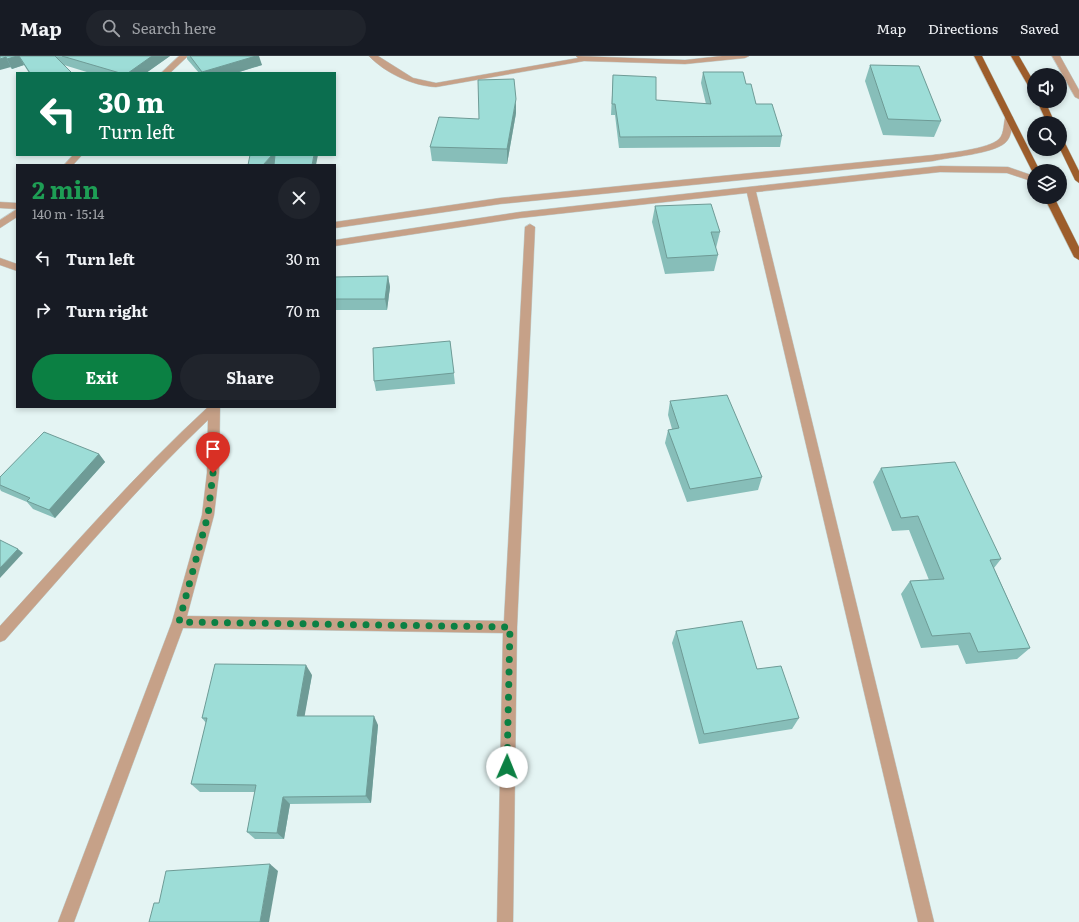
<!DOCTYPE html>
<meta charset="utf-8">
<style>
body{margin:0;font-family:Literata,serif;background:#20242c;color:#f1f3f6;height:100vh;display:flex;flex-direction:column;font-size:15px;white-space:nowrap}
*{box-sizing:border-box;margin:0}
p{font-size:13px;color:#9ea1a6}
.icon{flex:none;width:22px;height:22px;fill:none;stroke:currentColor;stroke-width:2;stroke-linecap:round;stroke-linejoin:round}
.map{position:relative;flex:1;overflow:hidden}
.panel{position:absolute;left:16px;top:108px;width:320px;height:244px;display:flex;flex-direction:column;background:#171b24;border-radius:0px;box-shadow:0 2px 6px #0003}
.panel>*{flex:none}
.hud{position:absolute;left:16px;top:16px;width:320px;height:84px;border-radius:0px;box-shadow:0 2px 6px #0003;background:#0b6e4f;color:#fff;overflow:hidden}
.fabs{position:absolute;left:1027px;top:12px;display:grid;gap:8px}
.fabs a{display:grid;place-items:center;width:40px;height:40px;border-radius:50%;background:#171b24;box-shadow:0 2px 6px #0003;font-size:20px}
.pin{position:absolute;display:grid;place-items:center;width:34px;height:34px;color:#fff;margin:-41px -17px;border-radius:50% 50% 50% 0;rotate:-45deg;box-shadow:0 0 4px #0007}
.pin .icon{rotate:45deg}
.me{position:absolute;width:44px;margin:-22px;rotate:1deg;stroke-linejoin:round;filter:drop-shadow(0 0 3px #0008)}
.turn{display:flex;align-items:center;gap:14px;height:84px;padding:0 16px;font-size:18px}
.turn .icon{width:52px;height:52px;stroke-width:2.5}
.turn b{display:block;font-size:28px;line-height:34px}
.round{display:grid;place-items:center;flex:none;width:42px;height:42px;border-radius:21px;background:#20242c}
.headline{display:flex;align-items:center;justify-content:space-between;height:68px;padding:0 16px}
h1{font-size:24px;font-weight:700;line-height:30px;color:#1e9e55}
.primary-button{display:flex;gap:8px;margin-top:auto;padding:8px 16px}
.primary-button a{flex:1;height:46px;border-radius:24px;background:#0b8043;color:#fff;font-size:16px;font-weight:700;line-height:46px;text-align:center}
.primary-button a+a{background:#20242c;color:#f1f3f6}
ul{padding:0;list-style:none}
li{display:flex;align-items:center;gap:12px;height:52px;padding:0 16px}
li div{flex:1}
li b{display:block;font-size:15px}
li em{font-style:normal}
header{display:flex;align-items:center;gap:24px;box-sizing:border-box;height:56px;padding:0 20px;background:#171b24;border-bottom:1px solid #363941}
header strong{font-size:19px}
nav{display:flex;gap:22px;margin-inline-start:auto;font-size:14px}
.search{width:280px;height:36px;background:#20242c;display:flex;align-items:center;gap:10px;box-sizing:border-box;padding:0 14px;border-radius:22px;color:#9ea1a6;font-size:15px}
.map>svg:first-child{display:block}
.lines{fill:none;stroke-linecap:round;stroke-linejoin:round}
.minor-casing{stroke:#bfcecd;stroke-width:1}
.major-casing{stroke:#bfcecd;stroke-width:1}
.minor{fill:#c6a188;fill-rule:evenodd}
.major{fill:#9d5d2b;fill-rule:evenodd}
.wall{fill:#87beb9}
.shaded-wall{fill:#6e9b96}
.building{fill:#9dddd7;stroke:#6e9b96}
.route{stroke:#0b8043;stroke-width:7;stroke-dasharray:0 12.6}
</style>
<header>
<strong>Map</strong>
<div class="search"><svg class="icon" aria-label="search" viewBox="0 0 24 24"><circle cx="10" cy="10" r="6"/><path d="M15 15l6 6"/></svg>Search here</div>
<nav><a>Map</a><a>Directions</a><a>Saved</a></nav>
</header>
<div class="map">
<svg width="1079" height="866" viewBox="0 0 1079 866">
<rect width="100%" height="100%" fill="#e4f4f3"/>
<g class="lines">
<g class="minor-casing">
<g id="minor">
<polygon points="179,0 188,0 170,17 161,17"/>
<path d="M369,0H378L413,22L436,27L578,2L576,0L685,4L722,0H749L745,2L685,8L584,5L436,31C413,30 385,17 369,0Z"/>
<polygon points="1052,0 1060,0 1079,34 1079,43 1075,41"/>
<path d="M1006,59H1009L1013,61C1012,70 1012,81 1005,87C992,98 950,101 933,105L500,148L335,172V166L500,142L933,99C948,97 989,93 999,83C1005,77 1003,66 1006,59Z"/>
<polygon points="73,99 82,99 73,109 64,109"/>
<polygon points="940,110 1008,111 1034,120 1034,126 1007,117 940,116 756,136 934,866 918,866 747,137 520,162 335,190 335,184 520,156"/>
<polygon points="0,146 17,147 17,153 0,152"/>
<polygon points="17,153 17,161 0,172 0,164"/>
<path d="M530,168L535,171L517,571L513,866H497L503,577L183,572L74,866H58L172,566L202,459L207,417L208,364C135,433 71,510 5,584L0,586V570C68,496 134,419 208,351H220L219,417L214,459L187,560L504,565L525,171Z"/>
<polygon points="0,202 17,208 17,215 0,209"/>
</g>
</g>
<g class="major-casing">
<g id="major">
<polygon points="974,0 982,0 1040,115 1034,115 1034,117 1032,115"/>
<polygon points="1011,0 1019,0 1034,26 1034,35 1030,33"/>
<polygon points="1037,45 1045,45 1055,67 1047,67"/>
<polygon points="1060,82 1064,85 1079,115 1079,127 1075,124 1060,93"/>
<polygon points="1044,141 1054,141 1079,191 1079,204 1074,201"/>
</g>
</g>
<use href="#minor" class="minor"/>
<use href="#major" class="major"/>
</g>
<g class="wall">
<polygon points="0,0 170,0 146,17 90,17 64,9 72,17 29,17 24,9 12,13"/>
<polygon points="187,0 256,0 262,9 236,17 199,17 187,3"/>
<polygon points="870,9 941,65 934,81 883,79 865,25"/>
<polygon points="703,16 746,28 756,48 782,80 780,91 619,92 615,59 611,59 613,19 656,44 706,48 701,27"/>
<polygon points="516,57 507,108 432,105 430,91 479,63"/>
<polygon points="655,150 720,176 716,192 715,192 718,199 714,215 665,218 652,166"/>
<polygon points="388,220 390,231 387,254 335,254 335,221"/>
<polygon points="450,285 455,328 376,335 374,325"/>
<polygon points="670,345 762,421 758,434 687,446 665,387 668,374 672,373 668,359"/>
<polygon points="99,398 105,406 55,462 33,453 27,446 1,435 0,433 0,421"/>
<polygon points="881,412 1001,503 994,512 1030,592 1017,603 966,608 958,589 921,592 901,538 910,525 929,524 909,474 892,475 873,426"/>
<polygon points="676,575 757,613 799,662 792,673 699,688 672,587"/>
<polygon points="312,619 304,660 378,669 371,747 290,748 284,783 255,783 247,776 255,736 200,736 191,728 206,667 202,662"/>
</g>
<g class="shaded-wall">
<polygon points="17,0 19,0 24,9 12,13 7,3"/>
<polygon points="152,0 170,0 146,17 128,17"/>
<polygon points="256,0 259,0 262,9 236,17 203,17 202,16"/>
<polygon points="6,1 11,11 0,14 0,3"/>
<polygon points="516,43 516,57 507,108 507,93"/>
<polygon points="272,99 276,99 277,109 263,109"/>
<polygon points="314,99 318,99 316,109 312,109"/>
<polygon points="388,220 390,231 387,254 385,243"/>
<polygon points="99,398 105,406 55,462 49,454"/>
<polygon points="18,493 23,497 0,522 0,512"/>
<polygon points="306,609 312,619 303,669 297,660"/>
<polygon points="374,660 378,669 371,747 366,740"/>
<polygon points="283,741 290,748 284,783 277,777"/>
<polygon points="270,808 278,815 269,866 260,866"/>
</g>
<g class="building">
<polygon points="0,0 17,0 7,3 6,1 0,3"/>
<polygon points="19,0 55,0 72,17 30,17"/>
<polygon points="62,0 152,0 128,17 120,17"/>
<polygon points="190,0 256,0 202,16"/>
<polygon points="870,9 919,10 941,65 888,63"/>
<polygon points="703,16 743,16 746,28 751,28 756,48 772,48 782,80 620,81 615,48 612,48 613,19 656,21 656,44 711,48"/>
<polygon points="514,23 516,43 507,93 430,91 439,61 479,63 478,24"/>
<polygon points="250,99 272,99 263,109 248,109"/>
<polygon points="275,99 314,99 312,109 274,109"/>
<polygon points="711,148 720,176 711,176 718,199 667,202 655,150"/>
<polygon points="388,220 385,243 335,243 335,221"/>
<polygon points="450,285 454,317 374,325 373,292"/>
<polygon points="727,339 762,421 690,433 668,374 679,372 670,345"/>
<polygon points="44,376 99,398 49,454 27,445 30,442 0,429 0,421"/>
<polygon points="955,406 1001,503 990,504 1030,592 978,596 970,577 932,580 910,525 944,523 918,460 901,462 881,412"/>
<polygon points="0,484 18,493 0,512"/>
<polygon points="742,565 757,613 781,610 799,662 704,678 676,575"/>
<polygon points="215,608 306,609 297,660 374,660 366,740 283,741 277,777 247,776 256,729 191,728 207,662 202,662"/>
<polygon points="270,808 260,866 149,866 154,847 159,847 166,815"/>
</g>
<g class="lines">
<polyline class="route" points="213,417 208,459 179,566 510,571 507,711"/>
</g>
</svg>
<div class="fabs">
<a><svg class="icon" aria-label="sound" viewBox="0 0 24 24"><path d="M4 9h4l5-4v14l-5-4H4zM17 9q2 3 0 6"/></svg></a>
<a><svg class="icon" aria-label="search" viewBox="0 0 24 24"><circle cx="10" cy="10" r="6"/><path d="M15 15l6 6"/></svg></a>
<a><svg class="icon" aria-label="layers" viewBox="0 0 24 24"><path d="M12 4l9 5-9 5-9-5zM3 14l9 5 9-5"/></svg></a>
</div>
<div class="pin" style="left:213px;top:417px;background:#d93025"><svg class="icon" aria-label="arrive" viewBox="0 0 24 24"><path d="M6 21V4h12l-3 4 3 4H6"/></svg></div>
<svg class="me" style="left:507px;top:711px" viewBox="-20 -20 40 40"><circle r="19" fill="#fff"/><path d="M0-13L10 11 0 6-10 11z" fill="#0b8043"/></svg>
<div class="hud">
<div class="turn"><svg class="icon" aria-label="left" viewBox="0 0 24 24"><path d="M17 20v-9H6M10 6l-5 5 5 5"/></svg><div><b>30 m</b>Turn left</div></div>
</div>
<section class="panel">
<div class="headline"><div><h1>2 min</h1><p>140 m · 15:14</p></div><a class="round"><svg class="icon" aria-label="close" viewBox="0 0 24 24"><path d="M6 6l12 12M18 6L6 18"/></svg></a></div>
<ul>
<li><svg class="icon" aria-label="left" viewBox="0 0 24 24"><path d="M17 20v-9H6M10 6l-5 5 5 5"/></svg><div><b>Turn left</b></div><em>30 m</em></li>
<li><svg class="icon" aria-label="right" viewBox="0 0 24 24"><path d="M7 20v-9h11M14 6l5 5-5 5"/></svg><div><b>Turn right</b></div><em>70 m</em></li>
</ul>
<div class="primary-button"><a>Exit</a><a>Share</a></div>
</section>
</div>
